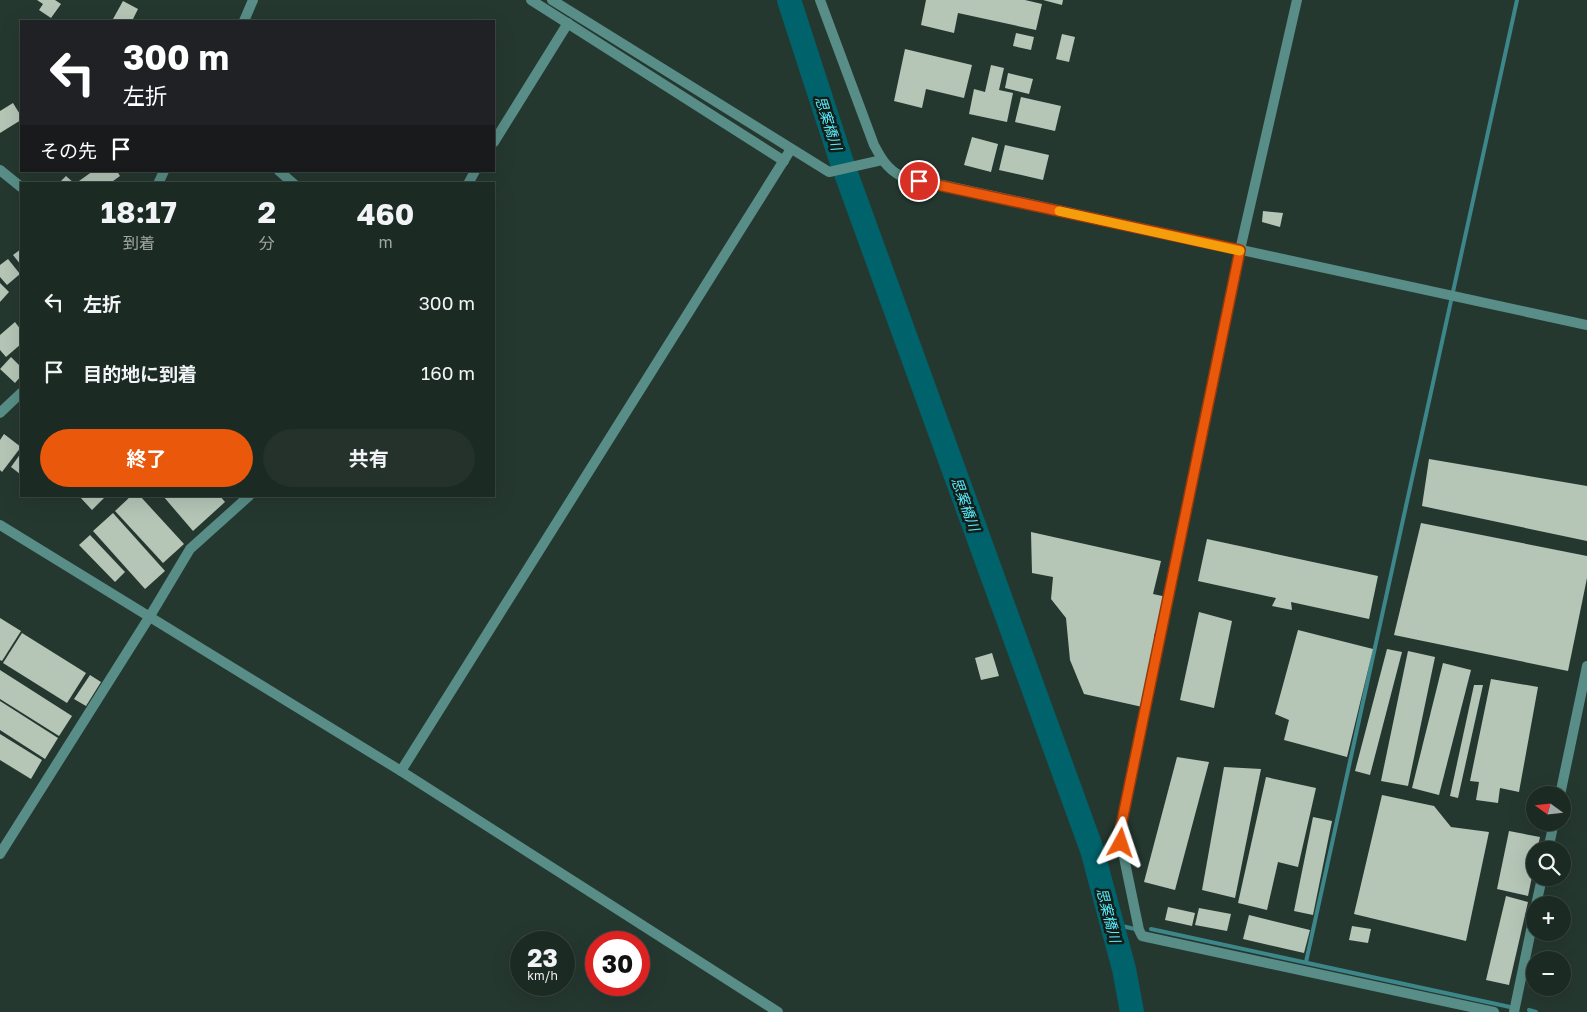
<!DOCTYPE html>
<html lang="ja">
<meta charset="utf-8">
<style>
body{margin:0;font-family:"Golos Text","Noto Sans JP",sans-serif;background:#25322c;color:#f1f3f6;height:100vh;display:flex;flex-direction:column;font-size:19px;white-space:nowrap}
*{box-sizing:border-box;margin:0}
p{font-size:16px;color:#a0a7a6}
.icon{flex:none;width:28px;height:28px;fill:none;stroke:currentColor;stroke-width:2;stroke-linecap:round;stroke-linejoin:round}
.map{position:relative;flex:1;overflow:hidden}
.details{position:absolute;left:20px;top:182px;width:475px;height:315px;display:flex;flex-direction:column;background:#1c2a24;border-radius:0px;box-shadow:0 5px 20px #0002,0 0 0 1px #3a4641}
.details>*{flex:none}
.guide{position:absolute;left:20px;top:20px;width:475px;height:152px;border-radius:0px;box-shadow:0 5px 20px #0002,0 0 0 1px #3a4641;background:#202124;color:#fff;overflow:hidden}
.needle{width:32px;rotate:285deg}
.tools{position:absolute;left:1526px;top:786px;display:grid;gap:10px}
.tools a{display:grid;place-items:center;width:45px;height:45px;border-radius:50%;background:#1c2a24;box-shadow:0 5px 20px #0002,0 0 0 1px #3a4641;font-size:25px}
.speed{position:absolute;left:510px;top:931px;display:flex;gap:10px;font-size:25px;font-weight:700;text-align:center}
.speed>*{display:grid;place-content:center;width:65px;height:65px;border-radius:50%;background:#1c2a24;box-shadow:0 5px 20px #0002,0 0 0 1px #3a4641;line-height:1}
.speed small{font-size:12px;font-weight:400}
.speed .limit{border:8px solid #d22;background:#fff;color:#111}
.pin{position:absolute;display:grid;place-items:center;width:42px;height:42px;color:#fff;margin:-21px;border:2px solid #fff;border-radius:50%;box-shadow:0 1px 5px #0007}
.me{position:absolute;width:55px;margin:-28px;rotate:5deg;stroke-linejoin:round;filter:drop-shadow(0 0 4px #0008)}
.turn{display:flex;align-items:center;gap:18px;height:105px;padding:0 20px;font-size:22px}
.turn .icon{width:65px;height:65px;stroke-width:2.5}
.turn b{display:block;font-size:35px;line-height:42px}
.then{display:flex;align-items:center;height:48px;padding:0 20px;background:#0003;gap:10px;font-size:19px}
.eta{display:flex;justify-content:space-evenly;align-items:center;height:85px;text-align:center}
.eta b{font-size:30px;font-weight:700;line-height:35px}
.primary-button{display:flex;gap:10px;margin-top:auto;padding:10px 20px}
.primary-button a{flex:1;height:58px;border-radius:30px;background:#ea580c;color:#fff;font-size:20px;font-weight:700;line-height:58px;text-align:center}
.primary-button a+a{background:#25322c;color:#f1f3f6}
ul{padding:0;list-style:none}
li{display:flex;align-items:center;gap:15px;height:70px;padding:0 20px}
li div{flex:1}
li b{display:block;font-size:19px}
li em{font-style:normal}
.map>svg:first-child{display:block}
.lines{fill:none;stroke-linecap:round;stroke-linejoin:round}
.stream{stroke:#3d868a;stroke-width:4}
.river{stroke:#00636b;stroke-width:24}
.building{fill:#b5c6b7}
.minor{stroke:#588e87;stroke-width:10}
.route-casing{stroke:#983908;stroke-width:12}
.route{stroke:#ea580c;stroke-width:9}
.slow{stroke:#f59e0b;stroke-width:9}
.labels{text-anchor:middle;dominant-baseline:central;stroke-width:5;stroke-linejoin:round;paint-order:stroke}
.water-label{font-size:14px;font-style:italic;fill:#57efff;stroke:#151d19}
</style>
<div class="map">
<svg width="1587" height="1012" viewBox="0 0 1587 1012">
<rect width="100%" height="100%" fill="#253830"/>
<g class="lines">
<g class="stream">
<polyline points="1113,924 1135,929"/>
<polyline points="1151,929 1510,1007"/>
<polyline points="1306,962 1517,0"/>
<polyline points="1529,1010 1536,1012"/>
</g>
<polyline class="river" points="789,0 840,157 1092,850 1124,969 1132,1012"/>
</g>
<g class="building">
<polygon points="37,0 55,0 61,4 51,18 39,10 43,4"/>
<polygon points="926,0 1025,0 1042,4 1036,30 958,13 954,33 921,25"/>
<polygon points="1043,0 1063,0 1062,5"/>
<polygon points="123,1 138,9 132,21 117,21 113,19"/>
<polygon points="1016,33 1034,37 1031,50 1013,46"/>
<polygon points="1062,34 1075,37 1069,62 1056,59"/>
<polygon points="905,49 972,65 964,98 926,89 922,108 894,101"/>
<polygon points="991,65 1004,68 999,90 1013,93 1007,122 969,114 974,89 985,92"/>
<polygon points="1008,73 1033,79 1029,94 1005,88"/>
<polygon points="1021,97 1061,106 1055,131 1015,122"/>
<polygon points="13,103 21,116 21,120 0,133 0,111"/>
<polygon points="972,137 998,144 991,172 964,165"/>
<polygon points="1005,145 1049,155 1043,180 999,170"/>
<polygon points="93,171 117,171 120,176 109,184 81,184 79,181"/>
<polygon points="66,176 75,184 58,184"/>
<polygon points="1263,211 1283,213 1280,227 1262,222"/>
<polygon points="21,249 21,265 13,255"/>
<polygon points="8,259 20,274 7,285 0,277 0,265"/>
<polygon points="0,283 9,292 0,302"/>
<polygon points="15,322 21,330 21,344 6,357 0,350 0,335"/>
<polygon points="11,357 21,367 21,376 15,383 0,369"/>
<polygon points="4,434 21,447 2,472 0,470 0,440"/>
<polygon points="21,453 21,472 20,474 11,467"/>
<polygon points="1429,459 1587,486 1587,541 1422,506"/>
<polygon points="79,496 106,496 92,510"/>
<polygon points="131,496 140,496 184,544 163,563 115,511"/>
<polygon points="163,496 220,496 225,502 193,531"/>
<polygon points="113,513 165,571 145,589 93,531"/>
<polygon points="1421,523 1587,556 1587,578 1568,671 1394,635"/>
<polygon points="1031,532 1161,561 1153,594 1167,597 1154,636 1158,671 1147,708 1084,694 1070,660 1066,618 1051,599 1053,577 1032,573"/>
<polygon points="90,535 125,572 115,582 79,545"/>
<polygon points="1207,539 1378,576 1369,619 1291,602 1292,610 1272,606 1276,598 1198,581"/>
<polygon points="1199,612 1232,621 1214,708 1180,700"/>
<polygon points="0,618 21,631 2,661 0,660"/>
<polygon points="1298,630 1373,649 1347,757 1284,740 1289,720 1275,714"/>
<polygon points="22,633 86,673 67,703 3,663"/>
<polygon points="1387,649 1402,652 1370,775 1355,771"/>
<polygon points="1408,651 1435,657 1408,786 1381,781"/>
<polygon points="992,653 999,676 981,680 975,658"/>
<polygon points="1443,663 1471,670 1439,795 1412,788"/>
<polygon points="0,670 72,716 59,736 0,699"/>
<polygon points="90,675 101,682 86,706 74,699"/>
<polygon points="1491,679 1538,687 1519,792 1500,788 1498,803 1476,800 1479,782 1470,781"/>
<polygon points="1474,685 1483,685 1458,798 1450,796"/>
<polygon points="0,701 58,738 45,759 0,730"/>
<polygon points="0,734 42,760 31,779 0,760"/>
<polygon points="1177,757 1209,762 1175,890 1144,882"/>
<polygon points="1224,767 1261,769 1235,898 1202,890"/>
<polygon points="1266,777 1316,788 1298,867 1278,862 1267,910 1238,903"/>
<polygon points="1382,795 1434,806 1451,827 1489,832 1466,941 1354,914"/>
<polygon points="1313,817 1332,821 1313,915 1294,911"/>
<polygon points="1509,831 1540,837 1537,850 1535,850 1535,862 1528,896 1497,889"/>
<polygon points="1506,896 1528,902 1509,985 1486,980"/>
<polygon points="1168,907 1195,913 1192,926 1165,920"/>
<polygon points="1199,908 1231,914 1227,931 1195,925"/>
<polygon points="1249,915 1310,930 1304,953 1243,939"/>
<polygon points="1352,926 1371,929 1368,943 1349,940"/>
</g>
<g class="lines">
<g class="minor">
<polyline points="531,0 784,161"/>
<polyline points="552,0 829,172 882,160"/>
<path d="M820,0L874,145C881,158 887,169 901,176L1587,325"/>
<polyline points="1297,0 1240,250 1121,827 1121,843 1139,930 1142,936 1494,1012"/>
<polyline points="244,21 253,0"/>
<polyline points="494,142 568,23"/>
<polyline points="0,170 21,187"/>
<polyline points="279,171 294,184"/>
<polyline points="158,184 164,171"/>
<polyline points="468,184 475,171"/>
<polyline points="0,413 21,393"/>
<polyline points="0,525 401,771 778,1012"/>
<polyline points="401,771 791,149"/>
<polyline points="1560,795 1587,666"/>
<polyline points="1548,850 1554,822"/>
<polyline points="0,854 150,616 190,549 249,496"/>
<polyline points="1536,905 1542,878"/>
<polyline points="1514,1012 1535,911"/>
</g>
</g>
<g class="lines">
<g class="route-casing">
<polyline id="route" points="919,181 1240,250 1121,826 1121,843"/>
</g>
<use href="#route" class="route"/>
<polyline class="slow" points="1059,211 1240,251"/>
</g>
<g class="labels">
<g class="water-label">
<text transform="translate(829 123) rotate(72)">思案橋川</text>
<text transform="translate(966 504) rotate(70)">思案橋川</text>
<text transform="translate(1109 915) rotate(75)">思案橋川</text>
</g>
</g>
</svg>
<div class="tools">
<a><svg class="needle" viewBox="-14 -14 28 28"><path d="M0-13l5 13h-10z" fill="#e53935"/><path d="M0 13l5-13h-10z" fill="#a0a7a6"/></svg></a>
<a><svg class="icon" aria-label="search" viewBox="0 0 24 24"><circle cx="10" cy="10" r="6"/><path d="M15 15l6 6"/></svg></a>
<a>+</a>
<a>−</a>
</div>
<div class="speed"><div>23<small>km/h</small></div><div class="limit">30</div></div>
<div class="pin" style="left:919px;top:181px;background:#d93025"><svg class="icon" aria-label="arrive" viewBox="0 0 24 24"><path d="M6 21V4h12l-3 4 3 4H6"/></svg></div>
<svg class="me" style="left:1121px;top:843px" viewBox="-20 -20 40 40"><path d="M0-17L14 15 0 8-14 15z" fill="#ea580c" stroke="#fff" stroke-width="4"/></svg>
<div class="guide">
<div class="turn"><svg class="icon" aria-label="left" viewBox="0 0 24 24"><path d="M17 20v-9H6M10 6l-5 5 5 5"/></svg><div><b>300 m</b>左折</div></div>
<div class="then">その先<svg class="icon" aria-label="arrive" viewBox="0 0 24 24"><path d="M6 21V4h12l-3 4 3 4H6"/></svg></div>
</div>
<section class="details">
<div class="eta">
<div><b>18:17</b><p>到着</p></div>
<div><b>2</b><p>分</p></div>
<div><b>460</b><p>m</p></div>
</div>
<ul>
<li><svg class="icon" aria-label="left" viewBox="0 0 24 24"><path d="M17 20v-9H6M10 6l-5 5 5 5"/></svg><div><b>左折</b></div><em>300 m</em></li>
<li><svg class="icon" aria-label="arrive" viewBox="0 0 24 24"><path d="M6 21V4h12l-3 4 3 4H6"/></svg><div><b>目的地に到着</b></div><em>160 m</em></li>
</ul>
<div class="primary-button"><a>終了</a><a>共有</a></div>
</section>
</div>
